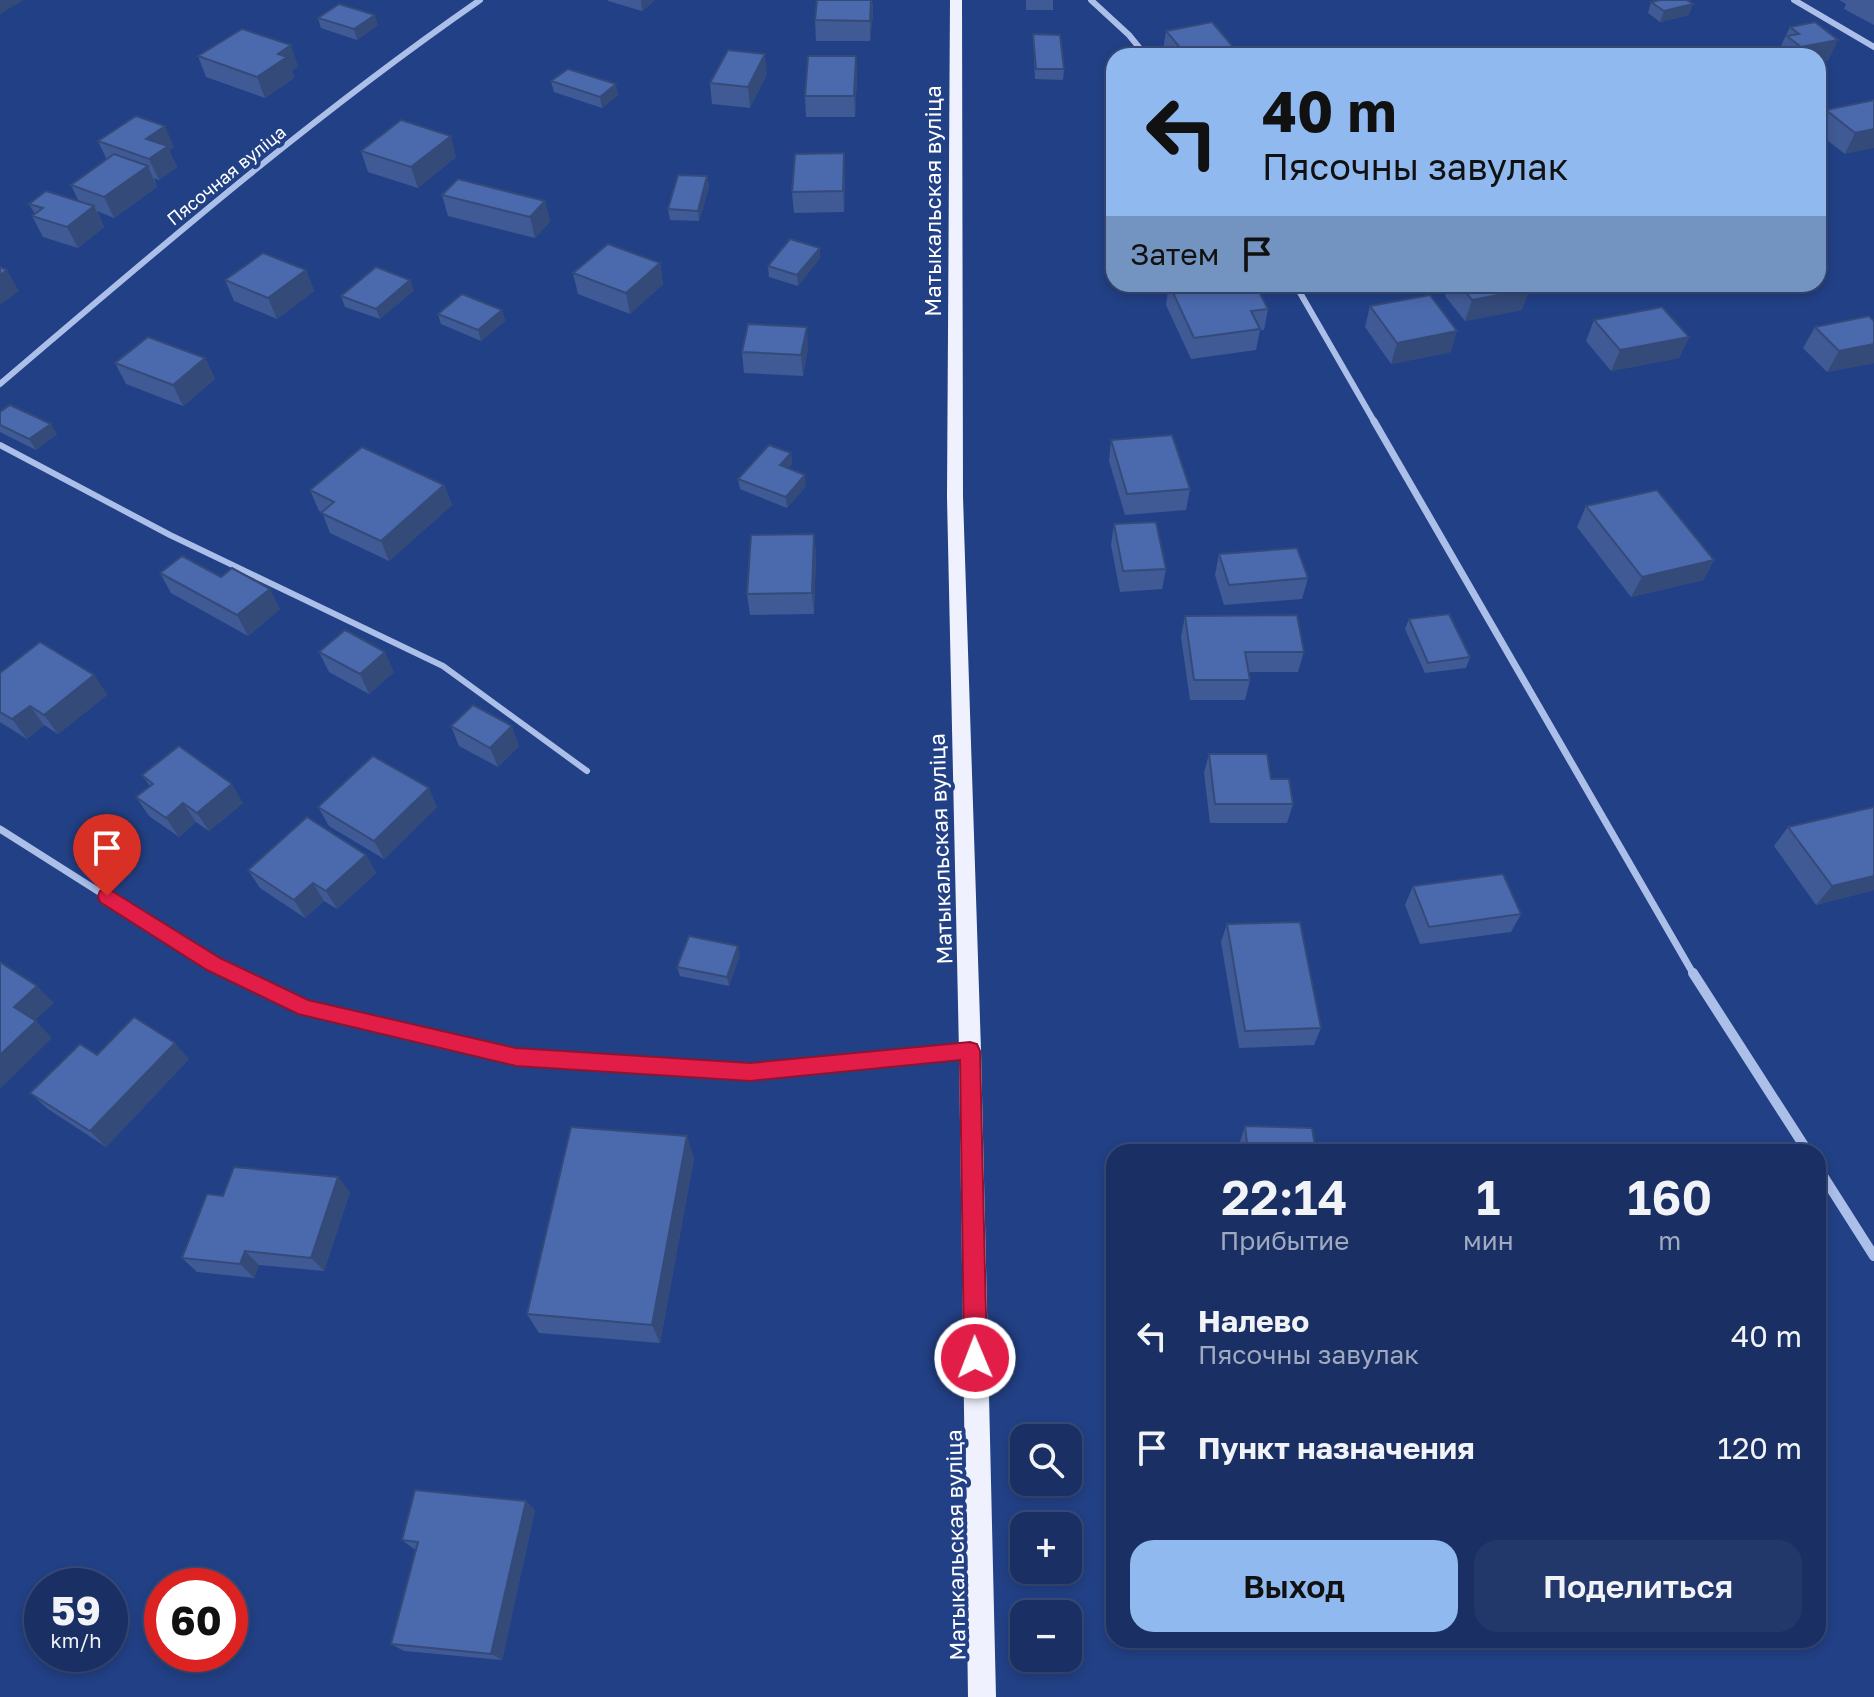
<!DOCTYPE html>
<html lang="ru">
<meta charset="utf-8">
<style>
body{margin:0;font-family:"Golos Text",sans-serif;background:#23386a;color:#f1f3f6;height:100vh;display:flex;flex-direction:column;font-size:30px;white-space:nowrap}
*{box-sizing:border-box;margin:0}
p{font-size:26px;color:#9fa9bf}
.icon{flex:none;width:44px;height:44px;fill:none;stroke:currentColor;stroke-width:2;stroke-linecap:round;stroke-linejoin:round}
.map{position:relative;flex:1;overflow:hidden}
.side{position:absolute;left:1106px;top:1144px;width:720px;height:504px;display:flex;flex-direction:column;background:#1a3064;border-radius:24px;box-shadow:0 4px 12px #0003,0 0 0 2px #384b78}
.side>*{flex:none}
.guide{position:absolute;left:1106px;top:48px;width:720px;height:244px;border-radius:24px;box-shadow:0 4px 12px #0003,0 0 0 2px #384b78;background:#90b9f0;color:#111;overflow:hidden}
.tools{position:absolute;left:1010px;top:1424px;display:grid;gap:16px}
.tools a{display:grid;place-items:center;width:72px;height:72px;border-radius:16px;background:#1a3064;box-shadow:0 4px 12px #0003,0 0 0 2px #384b78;font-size:40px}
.speed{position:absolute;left:24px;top:1568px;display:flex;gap:16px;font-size:40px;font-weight:700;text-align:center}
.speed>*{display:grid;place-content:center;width:104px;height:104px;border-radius:50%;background:#1a3064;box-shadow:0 4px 12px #0003,0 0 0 2px #384b78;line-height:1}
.speed small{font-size:20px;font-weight:400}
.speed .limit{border:12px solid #d22;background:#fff;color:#111}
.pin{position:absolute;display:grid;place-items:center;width:68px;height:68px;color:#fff;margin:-82px -34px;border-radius:50% 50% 50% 0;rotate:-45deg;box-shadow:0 0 8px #0007}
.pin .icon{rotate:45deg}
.me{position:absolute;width:88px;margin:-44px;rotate:359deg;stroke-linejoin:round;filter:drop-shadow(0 0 6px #0008)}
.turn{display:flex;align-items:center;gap:28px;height:168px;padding:0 24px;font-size:36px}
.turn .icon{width:104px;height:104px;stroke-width:2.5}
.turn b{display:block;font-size:56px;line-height:68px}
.then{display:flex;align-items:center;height:76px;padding:0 24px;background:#0003;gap:16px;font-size:30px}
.eta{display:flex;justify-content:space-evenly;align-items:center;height:136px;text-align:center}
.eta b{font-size:48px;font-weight:600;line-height:56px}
.cta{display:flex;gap:16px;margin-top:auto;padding:16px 24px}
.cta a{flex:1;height:92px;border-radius:24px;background:#90b9f0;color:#111;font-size:32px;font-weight:600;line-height:92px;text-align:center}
.cta a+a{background:#23386a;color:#f1f3f6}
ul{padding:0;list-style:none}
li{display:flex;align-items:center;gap:24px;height:112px;padding:0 24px}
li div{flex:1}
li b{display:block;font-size:30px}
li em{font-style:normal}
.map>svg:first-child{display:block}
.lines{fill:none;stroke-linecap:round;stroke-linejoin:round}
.service{stroke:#acbfe9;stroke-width:6}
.minor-far2{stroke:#acbfe9;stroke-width:6}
.minor-far1{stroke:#acbfe9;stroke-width:7}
.minor{stroke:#acbfe9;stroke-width:10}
.primary{fill:#eff2fe;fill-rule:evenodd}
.wall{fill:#405a95}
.shaded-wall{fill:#344a79}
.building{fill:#4b69ad;stroke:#344a79;stroke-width:2}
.route{fill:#e11d48;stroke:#92132f;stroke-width:2}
.labels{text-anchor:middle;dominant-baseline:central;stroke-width:8;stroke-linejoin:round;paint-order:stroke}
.far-street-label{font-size:18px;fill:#fff;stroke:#224085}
.street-label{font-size:22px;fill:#fff;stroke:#224085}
</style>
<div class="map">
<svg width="1874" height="1697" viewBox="0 0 1874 1697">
<rect width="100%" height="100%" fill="#224085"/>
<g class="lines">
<polyline class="service" points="0,445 170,535 443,666 587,771"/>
<g class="minor-far2">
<polyline points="1091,0 1129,35 1146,56"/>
<polyline points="1794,0 1874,47"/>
<polyline points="1295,284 1375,423"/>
<path d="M0,384C156,251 311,117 480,0"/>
</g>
<g class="minor-far1">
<polyline points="1374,421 1694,975"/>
<polyline points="0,829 213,964 236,975"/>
</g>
<g class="minor">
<polyline points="231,973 305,1008 516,1057 750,1072 969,1051"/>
<polyline points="1693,973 1808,1152"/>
<polyline points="1818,1168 1874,1256"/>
</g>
<polygon class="primary" points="950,0 962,0 963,497 981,1051 996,1697 968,1697 959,1051 947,497"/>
</g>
<g class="wall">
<polygon points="608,0 655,0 642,11 608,1"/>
<polygon points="817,0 872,0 873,13 870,41 816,41 815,20"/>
<rect x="1026" y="0" width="27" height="10"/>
<polygon points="1839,0 1874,0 1874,25 1844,9 1846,4"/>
<polygon points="1651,2 1689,15 1660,22 1648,13"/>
<polygon points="318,18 378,25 357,40 321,28"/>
<polygon points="1790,27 1828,61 1818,56 1779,56 1782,49 1780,48"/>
<polygon points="1166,31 1234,48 1233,56 1167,56 1163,51"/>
<polygon points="1033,34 1064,69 1063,80 1035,79"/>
<polygon points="198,56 298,66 292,70 294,78 265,98 206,77"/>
<polygon points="856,56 857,76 855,117 806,117 805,96"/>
<polygon points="767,74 750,108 712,104 710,83"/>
<polygon points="551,81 618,95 602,108 554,92"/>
<polygon points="1874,100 1845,154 1818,133 1818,126 1826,110"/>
<polygon points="98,141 174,147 169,150 177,167 159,180 154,178 157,187 114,218 97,211 104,227 78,248 43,237 32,216 35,214 29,204 79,202 71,185 107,160"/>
<polygon points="361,151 456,157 418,188 368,172"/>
<polygon points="845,174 844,212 794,213 792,192"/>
<polygon points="707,176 709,187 699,221 670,220 668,209"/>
<polygon points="442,195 545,201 550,222 535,238 448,216"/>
<polygon points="820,258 798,286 769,277 768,266"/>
<polygon points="660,263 663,284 630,314 578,294 573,273"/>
<polygon points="306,270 314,291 277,319 234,301 225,280"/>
<polygon points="1169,284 1268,309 1264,330 1260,330 1256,350 1191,359 1166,305"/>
<polygon points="1448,284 1526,284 1522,310 1465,321 1445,296"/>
<polygon points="414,290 380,319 345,307 341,296"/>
<polygon points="1370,306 1451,352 1391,364 1365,327"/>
<polygon points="502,310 505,321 481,341 441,324 438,314"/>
<polygon points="1594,320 1689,337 1679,358 1611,371 1586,341"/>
<polygon points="1874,321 1874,363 1827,372 1803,348 1815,327"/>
<polygon points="808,348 803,376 744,373 742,352"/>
<polygon points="205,358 215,379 183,406 126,384 115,363"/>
<polygon points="0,412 57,434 36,450 0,432"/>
<polygon points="1111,440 1190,489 1186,510 1125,515 1109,461"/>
<polygon points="791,453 792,464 788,468 806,486 787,508 740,489 738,479"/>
<polygon points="444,485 452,505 389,561 330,533 322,512 319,511 310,490"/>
<polygon points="1586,506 1714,560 1703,580 1631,597 1577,527"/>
<polygon points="1114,524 1166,569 1162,589 1120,592 1111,545"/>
<polygon points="814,534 816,554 814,614 750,615 747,594"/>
<polygon points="1219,554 1308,578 1302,599 1224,605 1215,575"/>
<polygon points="160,573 221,577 280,609 248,636 171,593"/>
<polygon points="1185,616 1304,652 1298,672 1249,672 1250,680 1245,700 1190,700 1181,637"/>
<polygon points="1409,619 1470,657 1466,668 1425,673 1405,629"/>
<polygon points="319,652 394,672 369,694 329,672"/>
<polygon points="0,673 94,675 107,695 58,734 44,725 27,739 0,722"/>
<polygon points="451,726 519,746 498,767 459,746"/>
<polygon points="1209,754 1271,779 1293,804 1287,823 1210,823 1204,773"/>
<polygon points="142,775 243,803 209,831 196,822 179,837 149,816 136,797 150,786"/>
<polygon points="318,807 437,807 384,859 329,826"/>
<polygon points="1874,807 1874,890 1816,905 1774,846 1788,827"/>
<polygon points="366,855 376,873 337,909 324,901 305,918 260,888 248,870"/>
<polygon points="1413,886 1521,914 1511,932 1420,944 1405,905"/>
<polygon points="1227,924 1321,1028 1314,1045 1239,1048 1221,942"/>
<polygon points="740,955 729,986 680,976 677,967"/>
<polygon points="97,1055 189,1059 106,1147 48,1109 30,1093"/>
<polygon points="1245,1126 1316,1152 1241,1152 1240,1142"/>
<polygon points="694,1158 660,1343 539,1333 527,1314"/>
<polygon points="350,1192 324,1271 259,1265 254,1278 197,1272 182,1258 223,1196"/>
<polygon points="535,1510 502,1660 404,1651 391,1644 417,1550 414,1549 402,1540"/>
<polygon points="1464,1640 1525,1640 1467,1650"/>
</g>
<g class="shaded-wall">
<polygon points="0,0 24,0 0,14"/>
<polygon points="641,0 655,0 642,11"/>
<polygon points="871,0 873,13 870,41 870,21"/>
<polygon points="1693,4 1689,15 1660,22 1664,11"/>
<polygon points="375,15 378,25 357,40 354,29"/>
<polygon points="1838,40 1828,61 1818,63 1818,56 1797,56 1801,47"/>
<polygon points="291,45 298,66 292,70 294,78 265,98 257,77 278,54"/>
<polygon points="1234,48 1233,56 1190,56"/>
<polygon points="765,54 767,74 750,108 748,87"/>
<polygon points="856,56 857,76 855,117 854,96"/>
<polygon points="616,84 618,95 602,108 600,97"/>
<polygon points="165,126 174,147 169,150 177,167 159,180 149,159 146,139"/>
<polygon points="1874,129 1874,148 1845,154 1855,133"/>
<polygon points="451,136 456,157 418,188 411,167"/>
<polygon points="844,153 845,174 844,212 843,191"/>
<polygon points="148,166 157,187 114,218 104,197"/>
<polygon points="707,176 709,187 699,221 698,211"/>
<polygon points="545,201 550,222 535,238 530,217"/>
<polygon points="94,206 104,227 78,248 67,227"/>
<polygon points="820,248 820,258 798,286 797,275"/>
<polygon points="660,263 663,284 630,314 626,293"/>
<polygon points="7,270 19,291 0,305 0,275"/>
<polygon points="306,270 314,291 277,319 268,298"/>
<polygon points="410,280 414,290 380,319 376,309"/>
<polygon points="1530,289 1522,310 1465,321 1472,300"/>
<polygon points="502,310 505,321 481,341 478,330"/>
<polygon points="807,327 808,348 803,376 801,355"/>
<polygon points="1457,331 1451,352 1391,364 1397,343"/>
<polygon points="1689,337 1679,358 1611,371 1620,350"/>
<polygon points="1874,344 1874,363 1827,372 1839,351"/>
<polygon points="205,358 215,379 183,406 173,385"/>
<polygon points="51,424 57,434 36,450 29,439"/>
<polygon points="791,453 792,464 781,476 780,465"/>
<polygon points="805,475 806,486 787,508 786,497"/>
<polygon points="444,485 452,505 389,561 381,541"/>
<polygon points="814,534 816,554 814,614 812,593"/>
<polygon points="1714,560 1703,580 1631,597 1642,577"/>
<polygon points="270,589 280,609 248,636 237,615"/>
<polygon points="385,652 394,672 369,694 360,674"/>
<polygon points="94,675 107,695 58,734 44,715"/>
<polygon points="30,706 44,725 27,739 12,719"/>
<polygon points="512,726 519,746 498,767 490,748"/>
<polygon points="232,784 243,803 209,831 197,813"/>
<polygon points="429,788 437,807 384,859 374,841"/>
<polygon points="183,803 196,822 179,837 166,818"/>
<polygon points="366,855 376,873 337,909 326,891"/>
<polygon points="1874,876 1874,890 1816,905 1832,886"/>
<polygon points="313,883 324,901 305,918 294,900"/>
<polygon points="738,946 740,955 729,986 727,977"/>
<polygon points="37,986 54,1003 31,1024 14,1007"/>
<polygon points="36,1021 52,1038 0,1089 0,1055"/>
<polygon points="175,1043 189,1059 106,1147 90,1131"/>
<polygon points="687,1136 694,1158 660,1343 652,1325"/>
<polygon points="338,1177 350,1192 324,1271 311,1258"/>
<polygon points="245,1251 259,1265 254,1278 240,1264"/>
<polygon points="526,1501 535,1510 502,1660 491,1654"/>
</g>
<g class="building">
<polygon points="817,0 871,0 870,21 815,20"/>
<polygon points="1660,0 1687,0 1693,4 1664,11 1651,2"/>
<polygon points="339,4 375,15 354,29 318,18"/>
<polygon points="1212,22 1234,48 1187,56 1166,31"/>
<polygon points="1815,22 1838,40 1801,47 1787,36 1799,34 1790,27"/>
<polygon points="242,29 291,45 278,54 287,57 257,77 198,56"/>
<polygon points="1033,34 1060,35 1064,69 1036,69"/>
<polygon points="728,50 765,54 748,87 710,83"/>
<polygon points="808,56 856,56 854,96 805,96"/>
<polygon points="568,69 616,84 600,97 551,81"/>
<polygon points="1874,100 1874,129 1855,133 1826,110"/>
<polygon points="136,116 165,126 146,139 168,146 149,159 98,141"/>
<polygon points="401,120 451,136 411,167 361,151"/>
<polygon points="844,153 843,191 792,192 795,154"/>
<polygon points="114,154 148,166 104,197 71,185"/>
<polygon points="678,175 707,176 698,211 668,209"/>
<polygon points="458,179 545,201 530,217 442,195"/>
<polygon points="46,191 94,206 67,227 32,216 43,208 29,204"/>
<polygon points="790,239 820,248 797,275 768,266"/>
<polygon points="608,244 660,263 626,293 573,273"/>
<polygon points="263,253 306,270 268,298 225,280"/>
<polygon points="0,267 7,270 0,275"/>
<polygon points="376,267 410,280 376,309 341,296"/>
<polygon points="1169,284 1255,284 1268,309 1251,311 1260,329 1194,338"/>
<polygon points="1459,284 1526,284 1530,289 1472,300"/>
<polygon points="462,294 502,310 478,330 438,314"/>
<polygon points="1430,295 1457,331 1397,343 1370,306"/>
<polygon points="1662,307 1689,337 1620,350 1594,320"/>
<polygon points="1869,316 1874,321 1874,344 1839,351 1815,327"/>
<polygon points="748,324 807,327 801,355 742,352"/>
<polygon points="148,337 205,358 173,385 115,363"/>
<polygon points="10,405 51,424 29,439 0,425 0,412"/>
<polygon points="1172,435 1190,489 1127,494 1111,440"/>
<polygon points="769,445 791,453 780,465 805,475 786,497 738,479"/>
<polygon points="362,447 444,485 381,541 321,513 334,502 310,490"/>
<polygon points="1657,490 1714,560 1642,577 1586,506"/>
<polygon points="1156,522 1166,569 1123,571 1114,524"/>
<polygon points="814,534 812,593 747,594 751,535"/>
<polygon points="1297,548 1308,578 1229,585 1219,554"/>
<polygon points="182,556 221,577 232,568 270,589 237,615 160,573"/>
<polygon points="1449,614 1470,657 1428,663 1409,619"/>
<polygon points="1297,615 1304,652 1245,652 1250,680 1194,680 1185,616"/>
<polygon points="345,630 385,652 360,674 319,652"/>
<polygon points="40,642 94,675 44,715 30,706 12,719 0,712 0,673"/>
<polygon points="473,705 512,726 490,748 451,726"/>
<polygon points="179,746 232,784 197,813 183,803 166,818 136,797 153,784 142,775"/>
<polygon points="1209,754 1267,754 1271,779 1289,779 1293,804 1215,804"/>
<polygon points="373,756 429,788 374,841 318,807"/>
<polygon points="1874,807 1874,876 1832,886 1788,827"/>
<polygon points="307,817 366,855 326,891 313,883 294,900 248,870"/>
<polygon points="1503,874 1521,914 1429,927 1413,886"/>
<polygon points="1300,922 1321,1028 1245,1031 1227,924"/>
<polygon points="689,936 738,946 727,977 677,967"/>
<polygon points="0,962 37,986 14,1007 36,1021 0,1055"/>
<polygon points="134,1017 175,1043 90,1131 30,1093 80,1044 97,1055"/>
<polygon points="1245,1126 1312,1128 1316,1152 1248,1152"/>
<polygon points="571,1127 687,1136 652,1325 527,1314"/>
<polygon points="234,1167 338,1177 311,1258 245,1251 240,1264 182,1258 207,1194 223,1196"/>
<polygon points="415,1490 526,1501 491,1654 391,1644 418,1542 402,1540"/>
<polygon points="1479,1640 1497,1640 1480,1643"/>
</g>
<polygon class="route" points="107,888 220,958 308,1000 516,1048 750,1063 970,1042 977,1044 980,1051 987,1358 983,1366 975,1370 967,1366 964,1358 960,1060 750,1081 516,1066 298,1014 207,970 100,902 98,896 100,891"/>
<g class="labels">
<g class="far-street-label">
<text transform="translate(226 175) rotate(-39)">Пясочная вуліца</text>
</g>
<g class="street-label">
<text transform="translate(932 201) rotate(-90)">Матыкальская вуліца</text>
<text transform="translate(940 849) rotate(-92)">Матыкальская вуліца</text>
<text transform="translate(955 1545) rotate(-91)">Матыкальская вуліца</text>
</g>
</g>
</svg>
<div class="tools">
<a><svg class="icon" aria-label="search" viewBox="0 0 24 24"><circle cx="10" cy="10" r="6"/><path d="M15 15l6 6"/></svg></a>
<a>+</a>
<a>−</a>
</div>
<div class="speed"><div>59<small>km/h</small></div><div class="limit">60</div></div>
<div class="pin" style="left:107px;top:896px;background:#d93025"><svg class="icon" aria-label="arrive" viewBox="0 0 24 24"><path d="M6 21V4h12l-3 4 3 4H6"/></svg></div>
<svg class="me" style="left:975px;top:1358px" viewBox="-20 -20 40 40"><circle r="17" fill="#e11d48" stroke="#fff" stroke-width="3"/><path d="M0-11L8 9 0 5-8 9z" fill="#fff"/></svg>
<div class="guide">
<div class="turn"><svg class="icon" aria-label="left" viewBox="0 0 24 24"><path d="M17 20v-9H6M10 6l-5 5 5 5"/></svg><div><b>40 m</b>Пясочны завулак</div></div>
<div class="then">Затем<svg class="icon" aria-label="arrive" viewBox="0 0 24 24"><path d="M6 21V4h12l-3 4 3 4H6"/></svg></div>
</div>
<section class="side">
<div class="eta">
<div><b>22:14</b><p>Прибытие</p></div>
<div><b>1</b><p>мин</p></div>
<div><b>160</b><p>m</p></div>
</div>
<ul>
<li><svg class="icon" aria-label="left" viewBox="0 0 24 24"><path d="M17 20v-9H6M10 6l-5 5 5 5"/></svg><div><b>Налево</b><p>Пясочны завулак</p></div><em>40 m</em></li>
<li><svg class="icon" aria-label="arrive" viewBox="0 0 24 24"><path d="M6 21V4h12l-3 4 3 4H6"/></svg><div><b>Пункт назначения</b></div><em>120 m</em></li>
</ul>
<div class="cta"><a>Выход</a><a>Поделиться</a></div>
</section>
</div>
